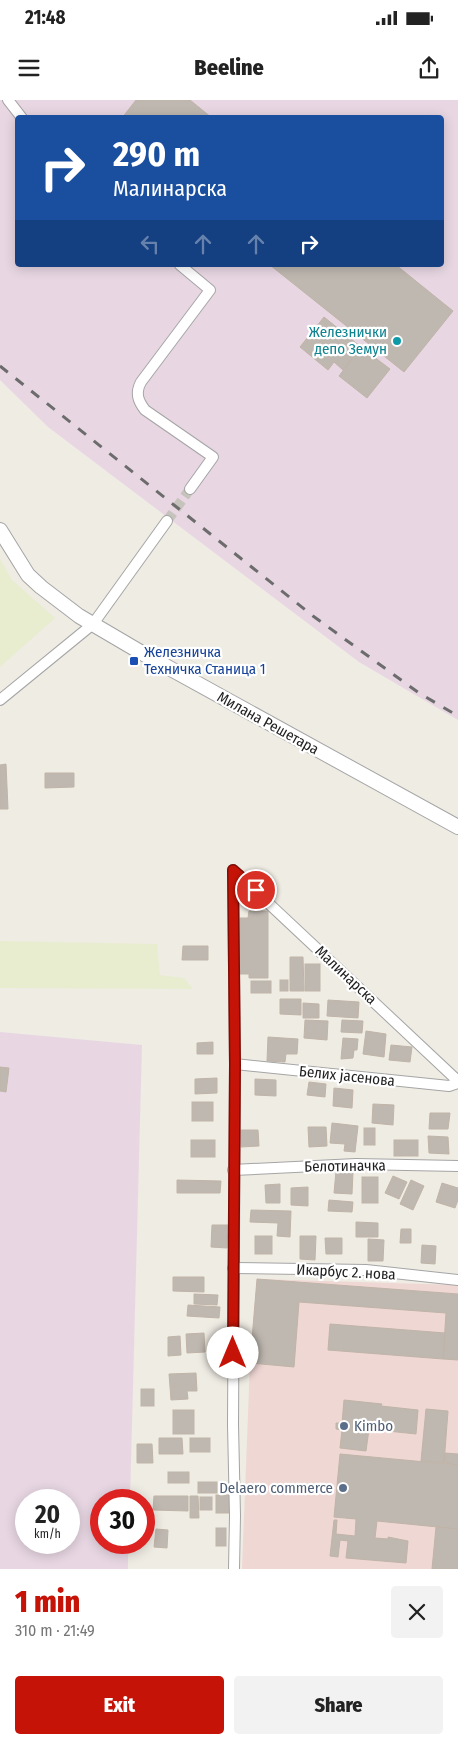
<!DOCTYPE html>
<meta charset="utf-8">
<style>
body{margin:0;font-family:"Fira Sans Condensed",sans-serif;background:#f2f2f2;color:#222;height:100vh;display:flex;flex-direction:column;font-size:19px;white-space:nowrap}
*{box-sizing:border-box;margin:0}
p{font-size:16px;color:#767676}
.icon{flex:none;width:28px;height:28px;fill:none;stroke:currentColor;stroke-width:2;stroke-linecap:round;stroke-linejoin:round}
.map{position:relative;height:1469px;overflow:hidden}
.panel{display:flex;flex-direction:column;background:#fff;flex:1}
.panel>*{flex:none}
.guide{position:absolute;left:15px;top:15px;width:429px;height:152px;border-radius:5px;box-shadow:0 2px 12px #0003;background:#1a4fa0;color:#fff;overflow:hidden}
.speed{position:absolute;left:15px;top:1389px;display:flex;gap:10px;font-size:25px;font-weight:700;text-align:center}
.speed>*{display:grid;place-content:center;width:65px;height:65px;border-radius:50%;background:#fff;box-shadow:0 2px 12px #0003;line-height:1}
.speed small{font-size:12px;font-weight:400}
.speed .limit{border:8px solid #d22;background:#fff;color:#111}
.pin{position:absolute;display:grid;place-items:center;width:42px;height:42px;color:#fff;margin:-21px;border:2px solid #fff;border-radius:50%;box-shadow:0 1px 5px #0007}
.me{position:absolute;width:55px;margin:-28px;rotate:0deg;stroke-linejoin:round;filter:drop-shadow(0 0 4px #0008)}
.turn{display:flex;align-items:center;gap:18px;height:105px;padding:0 15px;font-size:22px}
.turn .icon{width:65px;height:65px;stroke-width:2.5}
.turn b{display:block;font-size:35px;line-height:42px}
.lanes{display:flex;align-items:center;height:48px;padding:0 15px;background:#0003;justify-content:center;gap:25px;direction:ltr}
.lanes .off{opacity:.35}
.round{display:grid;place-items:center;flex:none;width:52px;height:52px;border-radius:5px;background:#f2f2f2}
.summary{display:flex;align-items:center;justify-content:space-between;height:85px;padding:0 15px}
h1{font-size:30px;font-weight:800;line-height:38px;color:#c51407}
.primary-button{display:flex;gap:10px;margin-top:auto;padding:10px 15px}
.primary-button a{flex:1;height:58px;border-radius:5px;background:#c51407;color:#fff;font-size:20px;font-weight:800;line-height:58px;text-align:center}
.primary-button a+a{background:#f2f2f2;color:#222}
.status{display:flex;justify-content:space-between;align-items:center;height:35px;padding:0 25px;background:#fff;direction:ltr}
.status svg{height:14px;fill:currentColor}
header{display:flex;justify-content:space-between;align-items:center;height:65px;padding:0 15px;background:#fff;font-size:22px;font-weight:800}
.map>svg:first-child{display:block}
.commercial{fill:#efd7d4}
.industrial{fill:#e8d7e3;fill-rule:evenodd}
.farmland{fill:#e9edd0}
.building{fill:#bfb8b1;stroke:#c0b4a7}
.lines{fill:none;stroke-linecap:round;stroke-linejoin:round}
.minor-tunnel{stroke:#c5c3bc;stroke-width:10;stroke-dasharray:10 5;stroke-linecap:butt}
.minor-casing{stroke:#a5a5a5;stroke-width:12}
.tertiary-casing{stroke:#a5a5a5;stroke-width:16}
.minor{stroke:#fff;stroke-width:10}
.tertiary{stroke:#fff;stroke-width:14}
.rail{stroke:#6c6c6c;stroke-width:3;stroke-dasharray:10 10;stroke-linecap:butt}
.route-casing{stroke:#800d05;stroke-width:12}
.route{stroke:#c51407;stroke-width:9}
.culture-dot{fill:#0f9aa8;stroke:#fff;stroke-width:2}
.transit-dot{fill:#1a4fb4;stroke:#fff;stroke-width:2}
.service-dot{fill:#5c6f8a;stroke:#fff;stroke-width:2}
.labels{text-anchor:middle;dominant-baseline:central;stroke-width:4.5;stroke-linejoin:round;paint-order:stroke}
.culture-label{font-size:15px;fill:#0d838f;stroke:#fff;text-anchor:end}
.transit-label{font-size:15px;fill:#164399;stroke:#fff;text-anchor:start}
.street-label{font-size:15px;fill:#1e1e1e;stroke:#fff}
.service-label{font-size:15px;fill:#4e5e75;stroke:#fff;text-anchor:start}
</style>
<div class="status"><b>21:48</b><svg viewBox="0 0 49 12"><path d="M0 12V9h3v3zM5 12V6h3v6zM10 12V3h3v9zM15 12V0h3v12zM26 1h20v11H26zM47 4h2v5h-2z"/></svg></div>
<header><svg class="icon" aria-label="menu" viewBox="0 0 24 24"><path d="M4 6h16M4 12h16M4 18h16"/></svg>Beeline<svg class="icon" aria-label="share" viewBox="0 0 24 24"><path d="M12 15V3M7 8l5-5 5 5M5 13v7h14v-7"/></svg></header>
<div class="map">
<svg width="458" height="1469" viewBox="0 0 458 1469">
<rect width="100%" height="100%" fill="#efece4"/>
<polygon class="commercial" points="257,1179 458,1185 458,1469 242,1469 250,1263"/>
<g class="industrial">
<path d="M0,0H458V620L359,562L48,327L0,280ZM18,18H441V165H18Z"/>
<path d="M0,932L142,945L130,1400H101V1442L128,1443V1469H0ZM26,1400H69V1442H26Z"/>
</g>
<g class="farmland">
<polygon points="0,459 12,480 55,518 0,567"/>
<polygon points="0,841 157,844 160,875 184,878 193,889 0,888"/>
</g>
<g class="building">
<polygon points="136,0 190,0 212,18 122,18"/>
<polygon points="270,165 396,165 453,211 404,272"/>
<polygon points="324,217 361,247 343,270 334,262 328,270 300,247"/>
<polygon points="361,247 390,269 367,298 339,276"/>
<polygon points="6,664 8,709 0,709 0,665"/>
<polygon points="45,673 74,673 74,687 45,688"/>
<polygon points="249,811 268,811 268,878 249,878 249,874 240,874 240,818 248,818"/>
<polygon points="183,846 208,846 208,860 182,860"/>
<polygon points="290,857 303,857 304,891 290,891"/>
<rect x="305" y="864" width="15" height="27"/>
<rect x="280" y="880" width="8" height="11"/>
<rect x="251" y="881" width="20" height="12"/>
<polygon points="280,899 301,899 301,915 280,914"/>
<polygon points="328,900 359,902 358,918 327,916"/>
<polygon points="303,903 319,904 319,918 303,918"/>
<polygon points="305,920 328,921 327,940 304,938"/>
<polygon points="342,920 363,921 362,933 341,932"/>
<polygon points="366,931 386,934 384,957 363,954"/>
<polygon points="268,937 298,939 297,954 286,954 285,962 267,961"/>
<polygon points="343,938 358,939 357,950 354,950 353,958 341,959"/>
<polygon points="213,942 213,954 197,954 197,943"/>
<polygon points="391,945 412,947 410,962 389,960"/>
<polygon points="0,967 9,968 6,992 0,991"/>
<polygon points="217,978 217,993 195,994 195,979"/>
<polygon points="255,979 276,980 276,996 255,995"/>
<polygon points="309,982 326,984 325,997 307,995"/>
<polygon points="334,988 353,990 352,1008 333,1006"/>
<rect x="192" y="1002" width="21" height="19"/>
<polygon points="373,1004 394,1005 393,1025 372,1023"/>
<polygon points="430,1013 450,1013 448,1029 429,1029"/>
<polygon points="332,1023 358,1026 355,1052 344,1051 345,1044 330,1043"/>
<polygon points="308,1027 326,1027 327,1046 309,1047"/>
<rect x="364" y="1028" width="11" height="17"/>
<polygon points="240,1030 258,1030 259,1046 241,1047"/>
<polygon points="428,1036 448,1037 449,1054 429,1053"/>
<rect x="191" y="1040" width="24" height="17"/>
<rect x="394" y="1040" width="24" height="16"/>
<polygon points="336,1071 353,1072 352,1094 334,1093"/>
<polygon points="393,1076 407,1082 399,1099 385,1093"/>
<rect x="362" y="1077" width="16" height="26"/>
<polygon points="177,1080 221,1081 220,1093 177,1093"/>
<polygon points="411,1080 424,1086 413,1110 400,1104"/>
<polygon points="442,1083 458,1088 458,1100 455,1108 436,1102"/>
<polygon points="280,1084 280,1103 266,1103 265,1085"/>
<polygon points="308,1087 308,1106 291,1105 291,1088"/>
<polygon points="329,1100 353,1102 352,1112 328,1111"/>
<polygon points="251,1110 291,1111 290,1137 277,1136 278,1123 250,1122"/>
<polygon points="356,1122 378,1123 378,1137 356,1137"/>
<polygon points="212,1125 228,1125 227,1148 211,1147"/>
<polygon points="401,1129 411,1129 411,1143 400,1143"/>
<rect x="255" y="1136" width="17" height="18"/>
<polygon points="300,1136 316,1136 315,1160 300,1159"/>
<polygon points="325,1138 342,1138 342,1154 326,1154"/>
<polygon points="368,1139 384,1140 383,1161 368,1161"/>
<polygon points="422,1145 436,1146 435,1164 421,1163"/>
<polygon points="173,1177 204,1177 204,1192 173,1191"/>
<polygon points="257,1179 458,1194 458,1260 443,1259 446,1213 299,1202 294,1267 250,1263"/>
<polygon points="194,1194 218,1195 217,1205 194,1204"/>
<polygon points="188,1205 220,1207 219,1218 187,1216"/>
<polygon points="330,1224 445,1233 443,1259 328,1250"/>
<polygon points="204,1233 205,1252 187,1253 186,1234"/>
<polygon points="180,1236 181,1255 168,1256 168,1237"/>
<polygon points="196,1273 197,1291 187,1291 188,1299 171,1300 169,1274"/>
<rect x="141" y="1289" width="13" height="17"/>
<polygon points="344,1300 382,1304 381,1306 418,1310 416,1334 369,1329 366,1351 340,1348 342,1330 336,1329 336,1323 342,1323"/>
<polygon points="426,1309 448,1311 444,1363 421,1361"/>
<rect x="173" y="1310" width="21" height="24"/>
<polygon points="159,1338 182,1338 183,1354 159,1354"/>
<rect x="190" y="1338" width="20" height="14"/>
<polygon points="137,1344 152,1344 153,1363 137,1363"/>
<polygon points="445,1353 458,1354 458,1365 444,1363"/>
<polygon points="340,1354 458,1365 458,1429 377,1421 375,1438 388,1439 388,1437 408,1441 406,1463 346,1458 348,1441 340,1440 338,1457 330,1456 334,1420 337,1420 336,1434 355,1436 356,1419 334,1417"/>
<rect x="168" y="1372" width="21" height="11"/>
<rect x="198" y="1382" width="19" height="11"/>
<rect x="216" y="1395" width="13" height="18"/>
<polygon points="154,1396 188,1396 188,1411 153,1410"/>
<polygon points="190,1396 198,1396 199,1418 190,1418"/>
<rect x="200" y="1397" width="12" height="13"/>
<polygon points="144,1407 150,1407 149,1425 144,1424"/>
<polygon points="436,1427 458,1429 458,1469 432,1469"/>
<rect x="216" y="1428" width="10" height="18"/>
<polygon points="156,1429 168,1430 167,1448 154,1447"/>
</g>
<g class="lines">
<polyline class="minor-tunnel" points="167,421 190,389"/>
<g class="minor-casing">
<g id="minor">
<polyline points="8,0 22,18"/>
<path d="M180,165L210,190L141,282C135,293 138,301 145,310L213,357L190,389"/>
<polyline points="0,600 93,524 167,421"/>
<polyline points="233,770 235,964 233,1325 235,1416 234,1469"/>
<polyline points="233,770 458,981"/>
<polyline points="235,964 449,986 458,983"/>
<polyline points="233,1070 356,1064 458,1066"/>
<polyline points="233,1168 366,1170 458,1180"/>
</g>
</g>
<g class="tertiary-casing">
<polyline id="tertiary" points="0,430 28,475 41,487 79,516 142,553 458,727"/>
</g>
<use href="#minor" class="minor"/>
<use href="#tertiary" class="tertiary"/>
<polyline class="rail" points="0,266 313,516 419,593 458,616"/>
</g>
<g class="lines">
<g class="route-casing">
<polyline id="route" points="233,1253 235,964 233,770 256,790"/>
</g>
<use href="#route" class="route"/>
</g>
<circle class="culture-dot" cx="397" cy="241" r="5"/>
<rect class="transit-dot" x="129" y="556" width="10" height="10" rx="2.5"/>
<g class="service-dot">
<circle cx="344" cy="1326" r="5"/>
<circle cx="343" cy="1388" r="5"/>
</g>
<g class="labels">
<g class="culture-label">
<text x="387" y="232">Железнички<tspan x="387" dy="17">депо Земун</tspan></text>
</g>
<g class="transit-label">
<text x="144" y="552">Железничка<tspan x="144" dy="17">Техничка Станица 1</tspan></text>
</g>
<g class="street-label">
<text transform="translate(268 623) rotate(29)">Милана Решетара</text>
<text transform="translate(346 875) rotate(43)">Малинарска</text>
<text transform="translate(347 976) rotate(6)">Белих јасенова</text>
<text transform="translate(345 1066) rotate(-1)">Белотиначка</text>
<text transform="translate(346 1172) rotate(3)">Икарбус 2. нова</text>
</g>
<g class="service-label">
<text x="354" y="1326">Kimbo</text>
<text x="333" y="1388" text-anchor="end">Delaero commerce</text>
</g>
</g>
</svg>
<div class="speed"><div>20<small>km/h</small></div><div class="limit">30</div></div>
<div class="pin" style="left:256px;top:790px;background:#d93025"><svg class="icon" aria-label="arrive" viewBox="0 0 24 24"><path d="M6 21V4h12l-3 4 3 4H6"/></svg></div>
<svg class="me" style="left:233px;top:1253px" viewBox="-20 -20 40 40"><circle r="19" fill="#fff"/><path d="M0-13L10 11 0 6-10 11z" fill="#c51407"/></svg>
<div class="guide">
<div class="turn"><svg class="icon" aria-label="right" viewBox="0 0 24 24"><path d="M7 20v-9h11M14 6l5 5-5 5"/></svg><div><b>290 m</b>Малинарска</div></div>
<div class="lanes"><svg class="icon off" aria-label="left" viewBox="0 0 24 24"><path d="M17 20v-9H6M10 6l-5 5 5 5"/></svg><svg class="icon off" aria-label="ahead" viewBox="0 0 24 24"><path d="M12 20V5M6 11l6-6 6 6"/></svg><svg class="icon off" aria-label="ahead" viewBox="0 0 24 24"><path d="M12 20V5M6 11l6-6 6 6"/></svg><svg class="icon" aria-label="right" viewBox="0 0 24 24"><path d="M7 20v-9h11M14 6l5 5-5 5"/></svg></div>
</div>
</div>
<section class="panel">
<div class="summary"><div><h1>1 min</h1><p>310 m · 21:49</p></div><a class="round"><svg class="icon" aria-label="close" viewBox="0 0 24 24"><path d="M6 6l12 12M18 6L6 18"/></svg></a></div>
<div class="primary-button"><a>Exit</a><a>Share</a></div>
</section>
